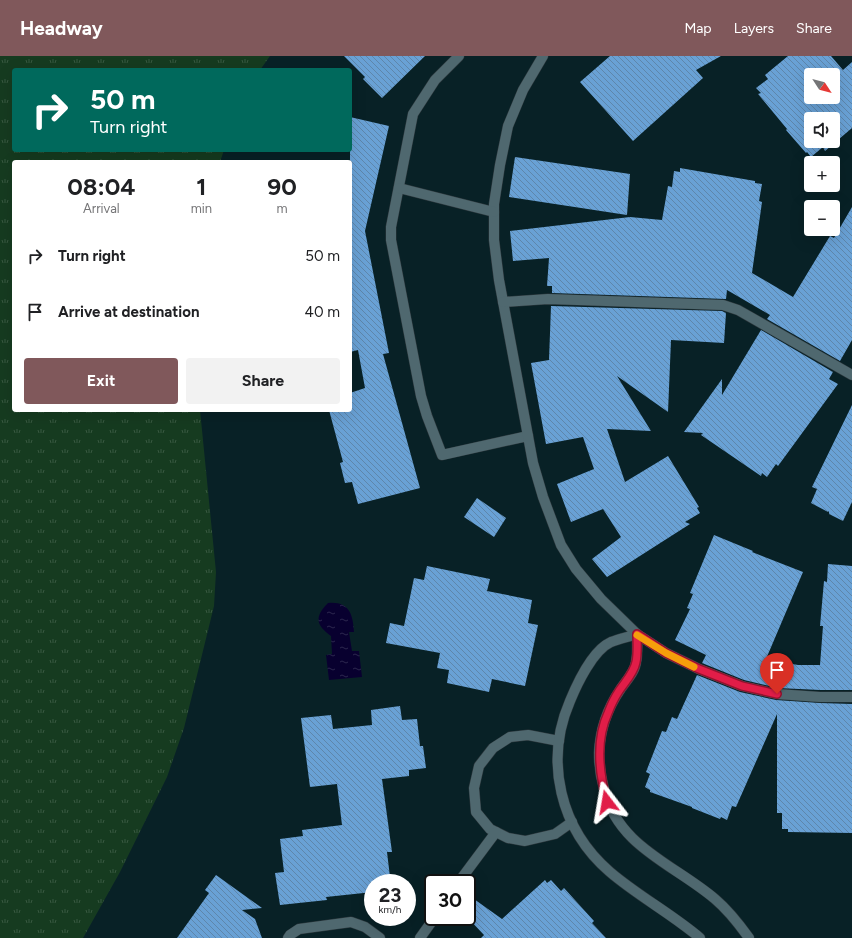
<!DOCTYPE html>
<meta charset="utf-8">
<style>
body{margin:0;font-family:Figtree,sans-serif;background:#f2f2f2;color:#202124;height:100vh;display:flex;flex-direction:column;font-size:15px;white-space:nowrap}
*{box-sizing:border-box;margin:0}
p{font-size:13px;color:#757577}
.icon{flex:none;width:22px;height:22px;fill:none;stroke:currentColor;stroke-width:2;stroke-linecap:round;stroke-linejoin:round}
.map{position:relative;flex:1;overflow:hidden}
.side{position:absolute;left:12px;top:104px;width:340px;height:252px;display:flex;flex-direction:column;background:#fff;border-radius:4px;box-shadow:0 4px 16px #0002}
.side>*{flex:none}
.top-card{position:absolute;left:12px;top:12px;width:340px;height:84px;border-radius:4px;box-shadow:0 4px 16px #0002;background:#00695c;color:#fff;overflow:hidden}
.needle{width:26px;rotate:126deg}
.fabs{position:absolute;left:804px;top:12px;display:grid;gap:8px}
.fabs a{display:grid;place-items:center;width:36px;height:36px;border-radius:4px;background:#fff;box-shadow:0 4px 16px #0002;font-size:20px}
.speed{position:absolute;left:364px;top:818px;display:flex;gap:8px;font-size:20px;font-weight:700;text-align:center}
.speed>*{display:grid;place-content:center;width:52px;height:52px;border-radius:50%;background:#fff;box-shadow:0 4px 16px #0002;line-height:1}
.speed small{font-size:10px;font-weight:400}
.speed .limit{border:2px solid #111;border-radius:6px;background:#fff;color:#111}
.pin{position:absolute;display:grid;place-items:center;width:34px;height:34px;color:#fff;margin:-41px -17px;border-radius:50% 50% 50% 0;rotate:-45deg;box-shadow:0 0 4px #0007}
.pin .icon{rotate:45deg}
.me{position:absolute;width:44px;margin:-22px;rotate:346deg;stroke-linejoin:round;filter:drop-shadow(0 0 3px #0008)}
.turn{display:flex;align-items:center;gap:14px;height:84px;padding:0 12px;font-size:18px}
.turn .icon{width:52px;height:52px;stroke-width:2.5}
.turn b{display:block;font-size:28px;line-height:34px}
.eta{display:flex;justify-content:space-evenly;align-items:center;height:68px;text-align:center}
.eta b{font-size:24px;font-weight:700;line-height:28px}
.button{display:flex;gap:8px;margin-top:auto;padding:8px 12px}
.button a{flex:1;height:46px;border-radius:4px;background:#80585b;color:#fff;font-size:16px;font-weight:700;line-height:46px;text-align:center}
.button a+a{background:#f2f2f2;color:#202124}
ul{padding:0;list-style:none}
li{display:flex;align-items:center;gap:12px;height:56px;padding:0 12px}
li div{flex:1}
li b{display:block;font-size:15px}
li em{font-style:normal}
header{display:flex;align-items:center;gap:24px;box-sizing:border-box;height:56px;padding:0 20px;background:#80585b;color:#fff}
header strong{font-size:19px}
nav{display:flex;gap:22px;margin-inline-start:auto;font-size:14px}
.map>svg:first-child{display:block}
.grass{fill:url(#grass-tufts)}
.water{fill:url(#water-ripples)}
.building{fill:url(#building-back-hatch);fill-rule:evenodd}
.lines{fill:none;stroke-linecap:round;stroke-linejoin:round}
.lane-casing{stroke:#2d383d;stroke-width:11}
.street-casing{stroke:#2d383d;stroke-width:11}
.lane{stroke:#4f686f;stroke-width:10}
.street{stroke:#4f686f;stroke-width:10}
.route-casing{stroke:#92132f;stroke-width:10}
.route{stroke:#e11d48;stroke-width:7}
.slow{stroke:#f59e0b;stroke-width:7}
</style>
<header>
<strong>Headway</strong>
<nav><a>Map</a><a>Layers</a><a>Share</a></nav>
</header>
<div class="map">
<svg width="852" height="882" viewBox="0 0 852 882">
<defs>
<pattern id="grass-tufts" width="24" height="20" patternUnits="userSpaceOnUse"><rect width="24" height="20" fill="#163b20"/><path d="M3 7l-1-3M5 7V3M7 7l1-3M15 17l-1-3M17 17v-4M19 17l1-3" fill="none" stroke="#385841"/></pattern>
<pattern id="water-ripples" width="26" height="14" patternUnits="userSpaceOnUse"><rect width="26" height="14" fill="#08002f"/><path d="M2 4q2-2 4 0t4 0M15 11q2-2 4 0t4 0" fill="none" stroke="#2c264e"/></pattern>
<pattern id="building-back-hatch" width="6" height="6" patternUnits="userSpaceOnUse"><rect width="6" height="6" fill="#69a1d5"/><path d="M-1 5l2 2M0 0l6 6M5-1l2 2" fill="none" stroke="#5e86ab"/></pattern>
</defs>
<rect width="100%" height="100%" fill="#082126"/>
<polygon class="grass" points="0,0 270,0 260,14 14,14 14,94 224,94 220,106 14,106 14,354 200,354 216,516 214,550 184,672 167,721 120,816 83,882 0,882"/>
<path class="water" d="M328,547C349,545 353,558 354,576H349L352,595H359L362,621L329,624L326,599L332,598L331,580C316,569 314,561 328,547Z"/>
<g class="building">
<polygon points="344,0 425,0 382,42 363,23 365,21"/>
<polygon points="610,0 721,0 696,14 703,22 633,85 580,26"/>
<path d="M788,0H831L843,14L852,6V72L825,95L823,91L811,101L807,96L806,97L786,74L787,73L758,38L761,37L756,32L768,23L765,19ZM811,19H833V41H811ZM811,63H833V85H811Z"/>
<polygon points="350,61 389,70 365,175 389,297 383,298 420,432 358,448 352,426 345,427 340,407 343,406 329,354 350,354 350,337 365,332 358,294 350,296"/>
<polygon points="515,101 630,118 627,159 509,141"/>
<polygon points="680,112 755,125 755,127 762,128 759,145 762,146 752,217 793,241 830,180 834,182 852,151 852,284 840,305 767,263 770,259 727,234 726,243 552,237 552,230 547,230 549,202 513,205 510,175 630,161 662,164 668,130 672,131 674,115 680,116"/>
<polygon points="551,250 722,255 726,257 724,287 671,284 668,356 617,320 651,375 607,373 625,426 668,400 699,451 697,452 700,457 685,466 690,468 607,521 592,503 621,481 603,453 571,466 557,428 594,413 583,381 546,388 531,307 549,304"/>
<polygon points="761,274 833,316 829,323 838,328 778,410 776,408 767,421 762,417 761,420 701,379 703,377 684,376 722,323 722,339"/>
<polygon points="852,349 852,446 843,465 829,458 829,455 828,456 811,447 817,433 812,431"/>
<polygon points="477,442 506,462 494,481 464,461"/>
<polygon points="714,479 753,495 752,496 803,516 766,603 798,609 820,609 823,570 820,570 824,525 827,526 828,508 852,510 852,634 820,634 778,632 744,624 702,607 706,599 675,584 690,553 687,552 693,538 690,537"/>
<polygon points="427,510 490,523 487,535 532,544 528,567 538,569 525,630 492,623 489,636 447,627 449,614 437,612 440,597 386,587 390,567 404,570 414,522 424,524"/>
<polygon points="697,619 740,636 776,644 820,647 852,648 852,777 788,776 788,773 782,773 782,757 777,757 777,658 736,751 732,750 727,764 721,761 720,763 692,752 692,751 650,736 650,734 645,731 650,718 646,716 662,675 666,676 672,661 677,663"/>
<polygon points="400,650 402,664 417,663 420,690 423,690 426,712 409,714 409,720 382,723 392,796 387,796 390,821 387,822 388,827 373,827 373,836 326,841 327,844 280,849 275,817 284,816 280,783 303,780 302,774 342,769 337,728 310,731 301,662 331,659 333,673 372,669 371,654"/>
<polygon points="216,819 262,852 242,854 255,863 262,882 177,882 209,837 205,834"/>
<polygon points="545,824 547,827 551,824 561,835 564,832 594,865 592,867 606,882 481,882 484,879 467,861 467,838 502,863"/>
</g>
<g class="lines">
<g class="lane-casing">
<g id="lane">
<polyline points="459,0 435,24 413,58 391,171 391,184 421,340 427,360 442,399 528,380"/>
<polyline points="543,0 523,34 508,70 500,109 494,148 494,184 499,224 533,407 543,441 561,489 576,513 601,543 637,578 666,597 699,613 742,630 777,638 820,641 852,641"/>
<polyline points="399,132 494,156"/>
<polyline points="503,246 548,243 723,249 738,254 852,319"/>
<polyline points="559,685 528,679 510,681 493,692 479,710 474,732 476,756 490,773 508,782 525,785 555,778 572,766"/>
<polyline points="458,827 496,776"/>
<polyline points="288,882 290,879 299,873 351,866 365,871 380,882"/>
<polyline points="420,882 435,861"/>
</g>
</g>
<g class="street-casing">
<path id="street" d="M700,882C672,858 638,840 610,816C560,773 544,705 570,645C577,628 593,594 611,586C619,583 628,581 637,578C637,587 638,597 636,606C635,616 625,626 620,634C607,653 600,675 599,697C599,709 601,722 604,733C618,791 674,808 715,843C728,854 739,868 749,882"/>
</g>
<use href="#lane" class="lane"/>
<use href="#street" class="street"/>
</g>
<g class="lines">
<g class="route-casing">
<path id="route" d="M607,746C599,717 595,685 608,657C611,649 615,641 619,635C625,626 634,617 636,606C638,597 637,587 637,578L666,597L699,613L742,630L777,638"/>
</g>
<use href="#route" class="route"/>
<polyline class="slow" points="637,579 666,597 694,611"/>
</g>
</svg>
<div class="fabs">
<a><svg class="needle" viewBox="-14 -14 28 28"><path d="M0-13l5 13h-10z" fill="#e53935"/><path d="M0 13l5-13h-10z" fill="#757577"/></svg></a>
<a><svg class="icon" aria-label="sound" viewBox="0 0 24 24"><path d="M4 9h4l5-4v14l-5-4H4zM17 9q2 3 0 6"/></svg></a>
<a>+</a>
<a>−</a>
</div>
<div class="speed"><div>23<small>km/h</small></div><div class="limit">30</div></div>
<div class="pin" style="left:777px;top:638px;background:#d93025"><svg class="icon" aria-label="arrive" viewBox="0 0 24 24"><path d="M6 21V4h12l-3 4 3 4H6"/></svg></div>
<svg class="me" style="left:607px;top:746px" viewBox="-20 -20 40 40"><path d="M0-17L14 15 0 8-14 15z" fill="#e11d48" stroke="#fff" stroke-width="4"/></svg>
<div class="top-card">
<div class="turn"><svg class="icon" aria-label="right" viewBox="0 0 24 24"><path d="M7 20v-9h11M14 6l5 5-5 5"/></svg><div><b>50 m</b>Turn right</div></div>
</div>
<section class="side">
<div class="eta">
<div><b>08:04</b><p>Arrival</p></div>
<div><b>1</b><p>min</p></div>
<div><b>90</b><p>m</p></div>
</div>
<ul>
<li><svg class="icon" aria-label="right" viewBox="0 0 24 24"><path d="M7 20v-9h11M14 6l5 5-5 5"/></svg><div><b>Turn right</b></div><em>50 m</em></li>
<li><svg class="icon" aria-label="arrive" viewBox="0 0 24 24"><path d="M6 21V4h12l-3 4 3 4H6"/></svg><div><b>Arrive at destination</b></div><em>40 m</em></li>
</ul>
<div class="button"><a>Exit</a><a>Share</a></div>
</section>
</div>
